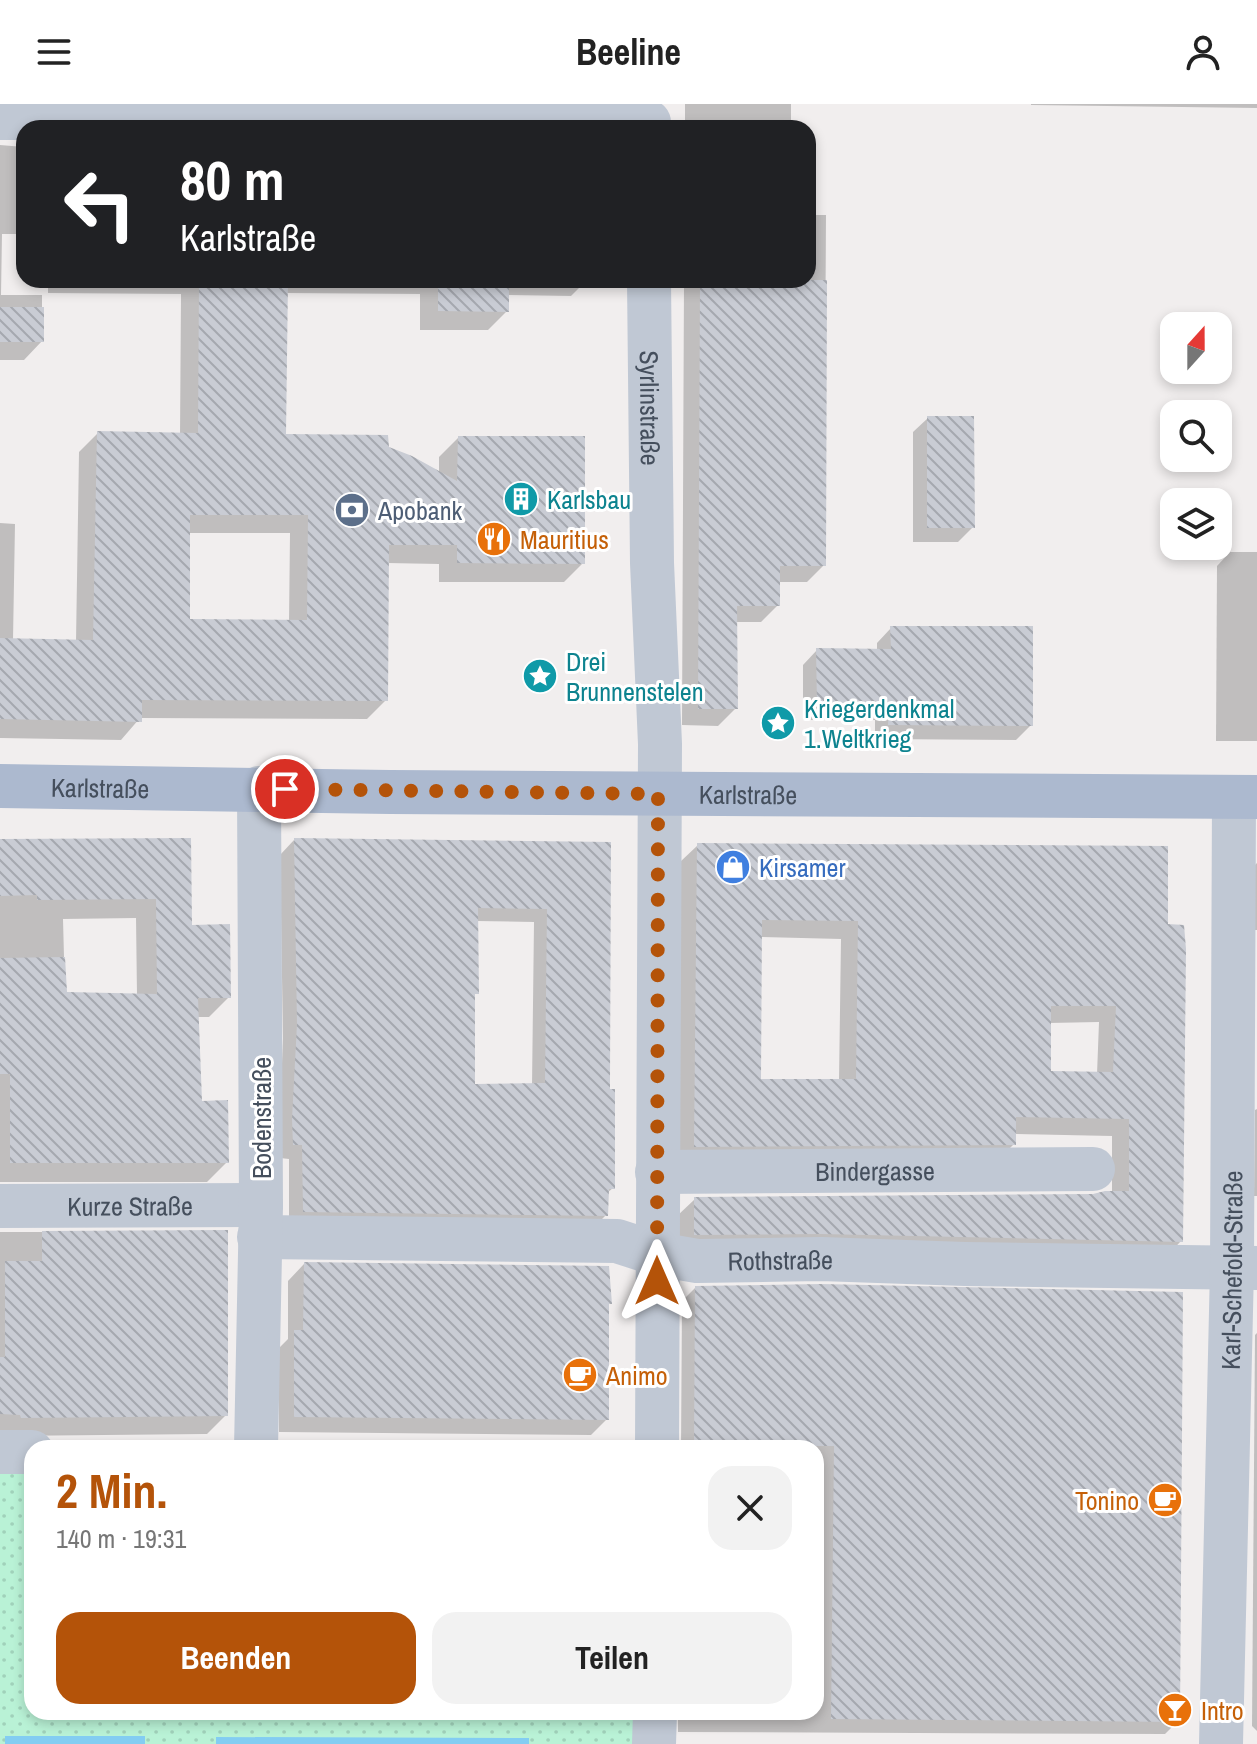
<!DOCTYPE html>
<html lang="de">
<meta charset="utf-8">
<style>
body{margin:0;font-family:"Archivo Narrow",sans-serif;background:#f2f2f2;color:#222;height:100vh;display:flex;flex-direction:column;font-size:30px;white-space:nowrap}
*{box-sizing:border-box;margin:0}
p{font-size:26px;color:#767676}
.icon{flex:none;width:44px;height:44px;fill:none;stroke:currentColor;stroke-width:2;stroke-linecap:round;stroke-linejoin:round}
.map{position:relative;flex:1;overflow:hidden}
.side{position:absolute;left:24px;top:1336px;width:800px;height:280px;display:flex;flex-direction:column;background:#fff;border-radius:24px;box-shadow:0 4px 12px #0003}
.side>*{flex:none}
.hud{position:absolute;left:16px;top:16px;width:800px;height:168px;border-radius:24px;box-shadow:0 4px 12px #0003;background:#202124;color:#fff;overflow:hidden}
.needle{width:52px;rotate:21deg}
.buttons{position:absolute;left:1160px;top:208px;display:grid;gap:16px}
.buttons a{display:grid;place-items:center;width:72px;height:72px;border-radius:16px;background:#fff;box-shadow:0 4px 12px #0003;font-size:40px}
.pin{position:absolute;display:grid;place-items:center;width:68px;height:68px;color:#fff;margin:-34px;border:4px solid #fff;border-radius:50%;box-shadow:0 2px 8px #0007}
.me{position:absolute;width:88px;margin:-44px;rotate:0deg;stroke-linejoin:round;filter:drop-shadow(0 0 6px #0008)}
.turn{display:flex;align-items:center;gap:28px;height:168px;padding:0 32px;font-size:36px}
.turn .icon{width:104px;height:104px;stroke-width:2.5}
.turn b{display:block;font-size:56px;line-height:68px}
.round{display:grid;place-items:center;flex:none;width:84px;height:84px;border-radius:24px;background:#f2f2f2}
.overview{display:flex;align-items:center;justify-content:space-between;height:136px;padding:0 32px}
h1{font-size:48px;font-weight:700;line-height:60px;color:#b45309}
.primary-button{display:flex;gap:16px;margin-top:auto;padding:16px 32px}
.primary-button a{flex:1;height:92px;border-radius:24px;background:#b45309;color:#fff;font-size:32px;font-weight:700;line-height:92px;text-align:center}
.primary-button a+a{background:#f2f2f2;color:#222}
header{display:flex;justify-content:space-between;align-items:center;height:104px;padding:0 32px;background:#fff;font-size:36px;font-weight:700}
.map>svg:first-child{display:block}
.park{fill:url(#park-dots)}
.water{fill:#83cdf2}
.shadow{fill:#0003;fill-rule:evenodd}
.building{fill:url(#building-back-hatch);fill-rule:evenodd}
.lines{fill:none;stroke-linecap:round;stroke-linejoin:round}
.minor{stroke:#c0c8d4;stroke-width:44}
.major{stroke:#acb9cf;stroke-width:44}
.route{stroke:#b45309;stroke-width:14;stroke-dasharray:0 25.2}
.labels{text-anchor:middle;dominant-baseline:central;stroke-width:6;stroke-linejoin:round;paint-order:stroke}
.street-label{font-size:26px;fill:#454f5d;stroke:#fff}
.culture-label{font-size:26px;fill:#0d838f;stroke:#fff;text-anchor:start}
.service-label{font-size:26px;fill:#4e5e75;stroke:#fff;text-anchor:start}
.food-label{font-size:26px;fill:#c56008;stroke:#fff;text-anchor:start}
.shop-label{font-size:26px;fill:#366cbe;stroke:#fff;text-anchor:start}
</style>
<header><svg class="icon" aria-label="menu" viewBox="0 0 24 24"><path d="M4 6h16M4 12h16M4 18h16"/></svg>Beeline<svg class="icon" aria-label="person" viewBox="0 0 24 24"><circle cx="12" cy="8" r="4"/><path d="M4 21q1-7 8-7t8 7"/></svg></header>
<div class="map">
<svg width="1257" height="1640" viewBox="0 0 1257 1640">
<defs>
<pattern id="park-dots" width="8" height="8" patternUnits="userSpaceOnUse" patternTransform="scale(2)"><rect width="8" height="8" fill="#b9f2d6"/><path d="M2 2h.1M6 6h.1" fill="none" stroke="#a0d1ba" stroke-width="1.8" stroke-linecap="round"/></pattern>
<pattern id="building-back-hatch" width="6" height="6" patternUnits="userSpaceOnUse" patternTransform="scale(2)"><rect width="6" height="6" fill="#c9ccd4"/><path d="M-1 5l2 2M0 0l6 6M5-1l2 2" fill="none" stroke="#a5a8af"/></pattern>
</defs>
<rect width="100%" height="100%" fill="#f1eeee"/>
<polygon class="park" points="0,1348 32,1348 32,1608 655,1608 654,1640 0,1640"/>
<g class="water">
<rect x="5" y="1632" width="140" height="8"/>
<polygon points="216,1633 529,1634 529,1640 216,1640"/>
</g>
<g class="shadow">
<rect x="685" y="0" width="106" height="24"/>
<polygon points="1257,0 1257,4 1031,1 1031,0"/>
<polygon points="0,41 24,43 24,130 2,130 1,191 42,191 42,237 24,256 0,256"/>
<polygon points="808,111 826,111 824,461 807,478 778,478 778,501 761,518 735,518 736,604 718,622 682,621 684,176 808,176"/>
<path d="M48,176H587L571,192L507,191V207L488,226H420V190L286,189L284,332L387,345L439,370V353L458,334L583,459L564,478H439V460L387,459L386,596L367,615L140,614L121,636L0,634V419L15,420L13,536L76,538L79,348L98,329L180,331L181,190L48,189ZM188,429H290L289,518L188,517Z"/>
<polygon points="928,314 973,423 958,438 913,438 913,328"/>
<polygon points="1230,448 1257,448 1257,637 1216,637 1217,462"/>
<polygon points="891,524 1031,621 1016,636 875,635 875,616 803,616 803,561 817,546 877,546 877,539"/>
<path d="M189,736L190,823L229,893L209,913H197L200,999L227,1058L207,1078H0V737ZM136,814L137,892L65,890L63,815Z"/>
<path d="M294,736L609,740L608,978L613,1084L607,1089L606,1111L592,1125L289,1122V1055L280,1054L279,1030L283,935L280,751ZM476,817L534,818L532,981L473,982Z"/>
<path d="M698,741L1166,822L1181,1137L1164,1155L678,1148L677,1112L695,1095L1093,1092L1112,1089V1032L1014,1030V1040L997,1057L678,1059L680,758ZM760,833L841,835L839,977H759ZM1099,918L1097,970L1049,969V919Z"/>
<polygon points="1257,759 1257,826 1244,826 1244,772"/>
<polygon points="1257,1005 1257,1092 1254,1092 1255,1006"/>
<polygon points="0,1128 226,1128 226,1311 207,1330 3,1332 0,1328"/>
<polygon points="304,1160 607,1201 607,1315 591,1331 279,1328 279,1244 288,1235 288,1177"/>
<polygon points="695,1184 1178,1617 1165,1630 678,1628 678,1608 816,1608 816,1476 819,1476 819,1459 822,1456 821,1354 816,1354 816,1344 681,1344 682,1197"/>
<polygon points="1257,1229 1257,1627 1252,1622 1255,1231"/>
</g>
<g class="building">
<path d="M199,176H288L286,330L388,331L389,343L412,352L457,377L458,332H585V460L457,459V441H389L388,597L142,596V618L0,615V534L93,536L97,327L198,329ZM190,411H308L307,516L190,515Z"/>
<polygon points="438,176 509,176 509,208 438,207"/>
<polygon points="700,176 827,176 826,462 780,462 780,502 737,502 738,605 698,605"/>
<rect x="0" y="203" width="44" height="35"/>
<polygon points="927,312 974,312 975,424 927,424"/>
<polygon points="890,522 1033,522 1033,622 888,621 889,602 817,602 816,544 891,545"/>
<polygon points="191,734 192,821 230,820 231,894 198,894 202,997 228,996 229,1059 10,1059 10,970 0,970 0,854 65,853 67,888 157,890 156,795 37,796 37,791 0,792 0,735"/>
<path d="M294,734L611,738L610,978V985H615V1085H609L608,1112L303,1108L302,1041H293L292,1015L297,920ZM478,804L547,805L545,979L475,980V890H479Z"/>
<path d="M697,739L1168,742V820L1184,821L1186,845L1183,1138L821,1130L694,1131V1093L1093,1090L1105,1087H1129V1015L1016,1013V1041L694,1043ZM762,816L858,817L856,975H761ZM1051,902H1116L1113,968L1051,967Z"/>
<polygon points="228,1126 228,1312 21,1314 20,1311 0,1310 0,1253 5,1253 5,1157 42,1157 42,1127"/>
<polygon points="304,1158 609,1162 612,1200 609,1200 609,1316 294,1313 294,1226 303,1226"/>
<polygon points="821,1180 1183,1188 1180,1618 831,1615 834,1342 694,1342 695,1182"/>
</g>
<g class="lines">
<g class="minor">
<polyline points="0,14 476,15 649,18"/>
<path id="s1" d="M649,176L652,459L660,640L657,1344"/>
<path id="s2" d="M657,1068L1093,1065"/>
<path id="s3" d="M0,1102L261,1101"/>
<path id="s4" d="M259,1133L617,1137L657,1150L697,1157L821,1155L965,1160L1257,1164"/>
<polyline points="256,1344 261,1101 259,684"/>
<polyline points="0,1348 32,1348"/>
<polyline points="654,1640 655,1608"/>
<path id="s5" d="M1221,1640L1232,1164L1234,693"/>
</g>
<path class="major" id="s6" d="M0,682L390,688L1257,693"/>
</g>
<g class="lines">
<polyline class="route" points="285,685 658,690 657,1177"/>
</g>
<defs>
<g id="building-disc" transform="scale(1.8)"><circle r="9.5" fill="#0f9aa8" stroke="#fff"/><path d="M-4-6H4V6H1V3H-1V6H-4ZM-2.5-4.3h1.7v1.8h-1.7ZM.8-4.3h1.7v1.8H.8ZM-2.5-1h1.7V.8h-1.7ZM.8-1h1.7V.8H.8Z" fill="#fff"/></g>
<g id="bank-disc" transform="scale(1.8)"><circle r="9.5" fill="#5c6f8a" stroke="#fff"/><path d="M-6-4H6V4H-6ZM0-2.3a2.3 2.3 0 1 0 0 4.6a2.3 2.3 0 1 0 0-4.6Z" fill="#fff"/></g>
<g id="restaurant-disc" transform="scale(1.8)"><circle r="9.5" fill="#e8710a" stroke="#fff"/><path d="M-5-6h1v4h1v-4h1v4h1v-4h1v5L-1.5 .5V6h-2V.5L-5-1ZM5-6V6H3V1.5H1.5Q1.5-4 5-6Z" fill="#fff"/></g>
<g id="sight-disc" transform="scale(1.8)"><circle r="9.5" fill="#0f9aa8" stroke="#fff"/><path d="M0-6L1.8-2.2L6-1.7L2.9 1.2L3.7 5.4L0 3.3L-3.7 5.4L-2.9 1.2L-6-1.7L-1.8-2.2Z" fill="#fff"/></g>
<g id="shop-disc" transform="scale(1.8)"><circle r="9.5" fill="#3f7fe0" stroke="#fff"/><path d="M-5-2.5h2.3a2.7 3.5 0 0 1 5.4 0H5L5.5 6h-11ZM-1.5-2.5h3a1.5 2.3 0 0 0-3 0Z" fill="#fff"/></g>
<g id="cafe-disc" transform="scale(1.8)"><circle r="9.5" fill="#e8710a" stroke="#fff"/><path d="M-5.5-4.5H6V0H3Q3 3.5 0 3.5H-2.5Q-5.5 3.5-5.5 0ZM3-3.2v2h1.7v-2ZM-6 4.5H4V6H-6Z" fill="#fff"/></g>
<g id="bar-disc" transform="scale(1.8)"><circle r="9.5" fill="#e8710a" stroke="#fff"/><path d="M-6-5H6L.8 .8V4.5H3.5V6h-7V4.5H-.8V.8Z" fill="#fff"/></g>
</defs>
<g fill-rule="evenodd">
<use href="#building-disc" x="521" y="395"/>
<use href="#bank-disc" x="352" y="406"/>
<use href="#restaurant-disc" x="494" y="435"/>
<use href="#sight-disc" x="540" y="572"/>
<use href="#sight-disc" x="778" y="619"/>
<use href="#shop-disc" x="733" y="763"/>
<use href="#cafe-disc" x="580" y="1271"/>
<use href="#cafe-disc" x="1165" y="1396"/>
<use href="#bar-disc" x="1175" y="1606"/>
</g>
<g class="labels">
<g class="street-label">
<text stroke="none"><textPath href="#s1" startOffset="128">Syrlinstraße</textPath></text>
<text stroke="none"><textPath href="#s6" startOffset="100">Karlstraße</textPath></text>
<text stroke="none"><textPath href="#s6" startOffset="748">Karlstraße</textPath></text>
<text transform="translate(261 1014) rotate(-90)">Bodenstraße</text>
<text stroke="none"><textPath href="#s2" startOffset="218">Bindergasse</textPath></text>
<text stroke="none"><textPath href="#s3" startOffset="130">Kurze Straße</textPath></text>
<text stroke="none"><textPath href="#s4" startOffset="524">Rothstraße</textPath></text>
<text stroke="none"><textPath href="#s5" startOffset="474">Karl-Schefold-Straße</textPath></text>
</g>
<g class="culture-label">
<text x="547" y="395">Karlsbau</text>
<text x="566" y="557">Drei<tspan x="566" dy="30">Brunnenstelen</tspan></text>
<text x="804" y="604">Kriegerdenkmal<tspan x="804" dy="30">1.Weltkrieg</tspan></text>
</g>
<g class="service-label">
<text x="378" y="406">Apobank</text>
</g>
<g class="food-label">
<text x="520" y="435">Mauritius</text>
<text x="606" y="1271">Animo</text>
<text x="1139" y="1396" text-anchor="end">Tonino</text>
<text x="1201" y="1606">Intro</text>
</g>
<g class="shop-label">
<text x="759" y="763">Kirsamer</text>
</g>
</g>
</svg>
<div class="buttons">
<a><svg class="needle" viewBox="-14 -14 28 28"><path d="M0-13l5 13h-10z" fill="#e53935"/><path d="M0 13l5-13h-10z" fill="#767676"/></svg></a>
<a><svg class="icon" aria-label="search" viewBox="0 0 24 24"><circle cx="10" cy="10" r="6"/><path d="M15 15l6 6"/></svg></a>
<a><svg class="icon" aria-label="layers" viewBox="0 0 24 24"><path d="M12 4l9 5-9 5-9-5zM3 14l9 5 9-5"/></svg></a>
</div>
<div class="pin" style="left:285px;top:685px;background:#d93025"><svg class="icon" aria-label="arrive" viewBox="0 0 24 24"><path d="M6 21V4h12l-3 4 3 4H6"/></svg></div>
<svg class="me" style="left:657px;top:1177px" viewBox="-20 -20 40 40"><path d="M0-17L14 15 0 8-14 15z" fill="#b45309" stroke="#fff" stroke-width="4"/></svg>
<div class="hud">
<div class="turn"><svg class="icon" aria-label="left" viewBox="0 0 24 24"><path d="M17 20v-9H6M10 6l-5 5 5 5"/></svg><div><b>80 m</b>Karlstraße</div></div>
</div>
<section class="side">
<div class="overview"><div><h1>2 Min.</h1><p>140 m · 19:31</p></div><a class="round"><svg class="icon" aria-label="close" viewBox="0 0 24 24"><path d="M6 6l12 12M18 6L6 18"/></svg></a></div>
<div class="primary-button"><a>Beenden</a><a>Teilen</a></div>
</section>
</div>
